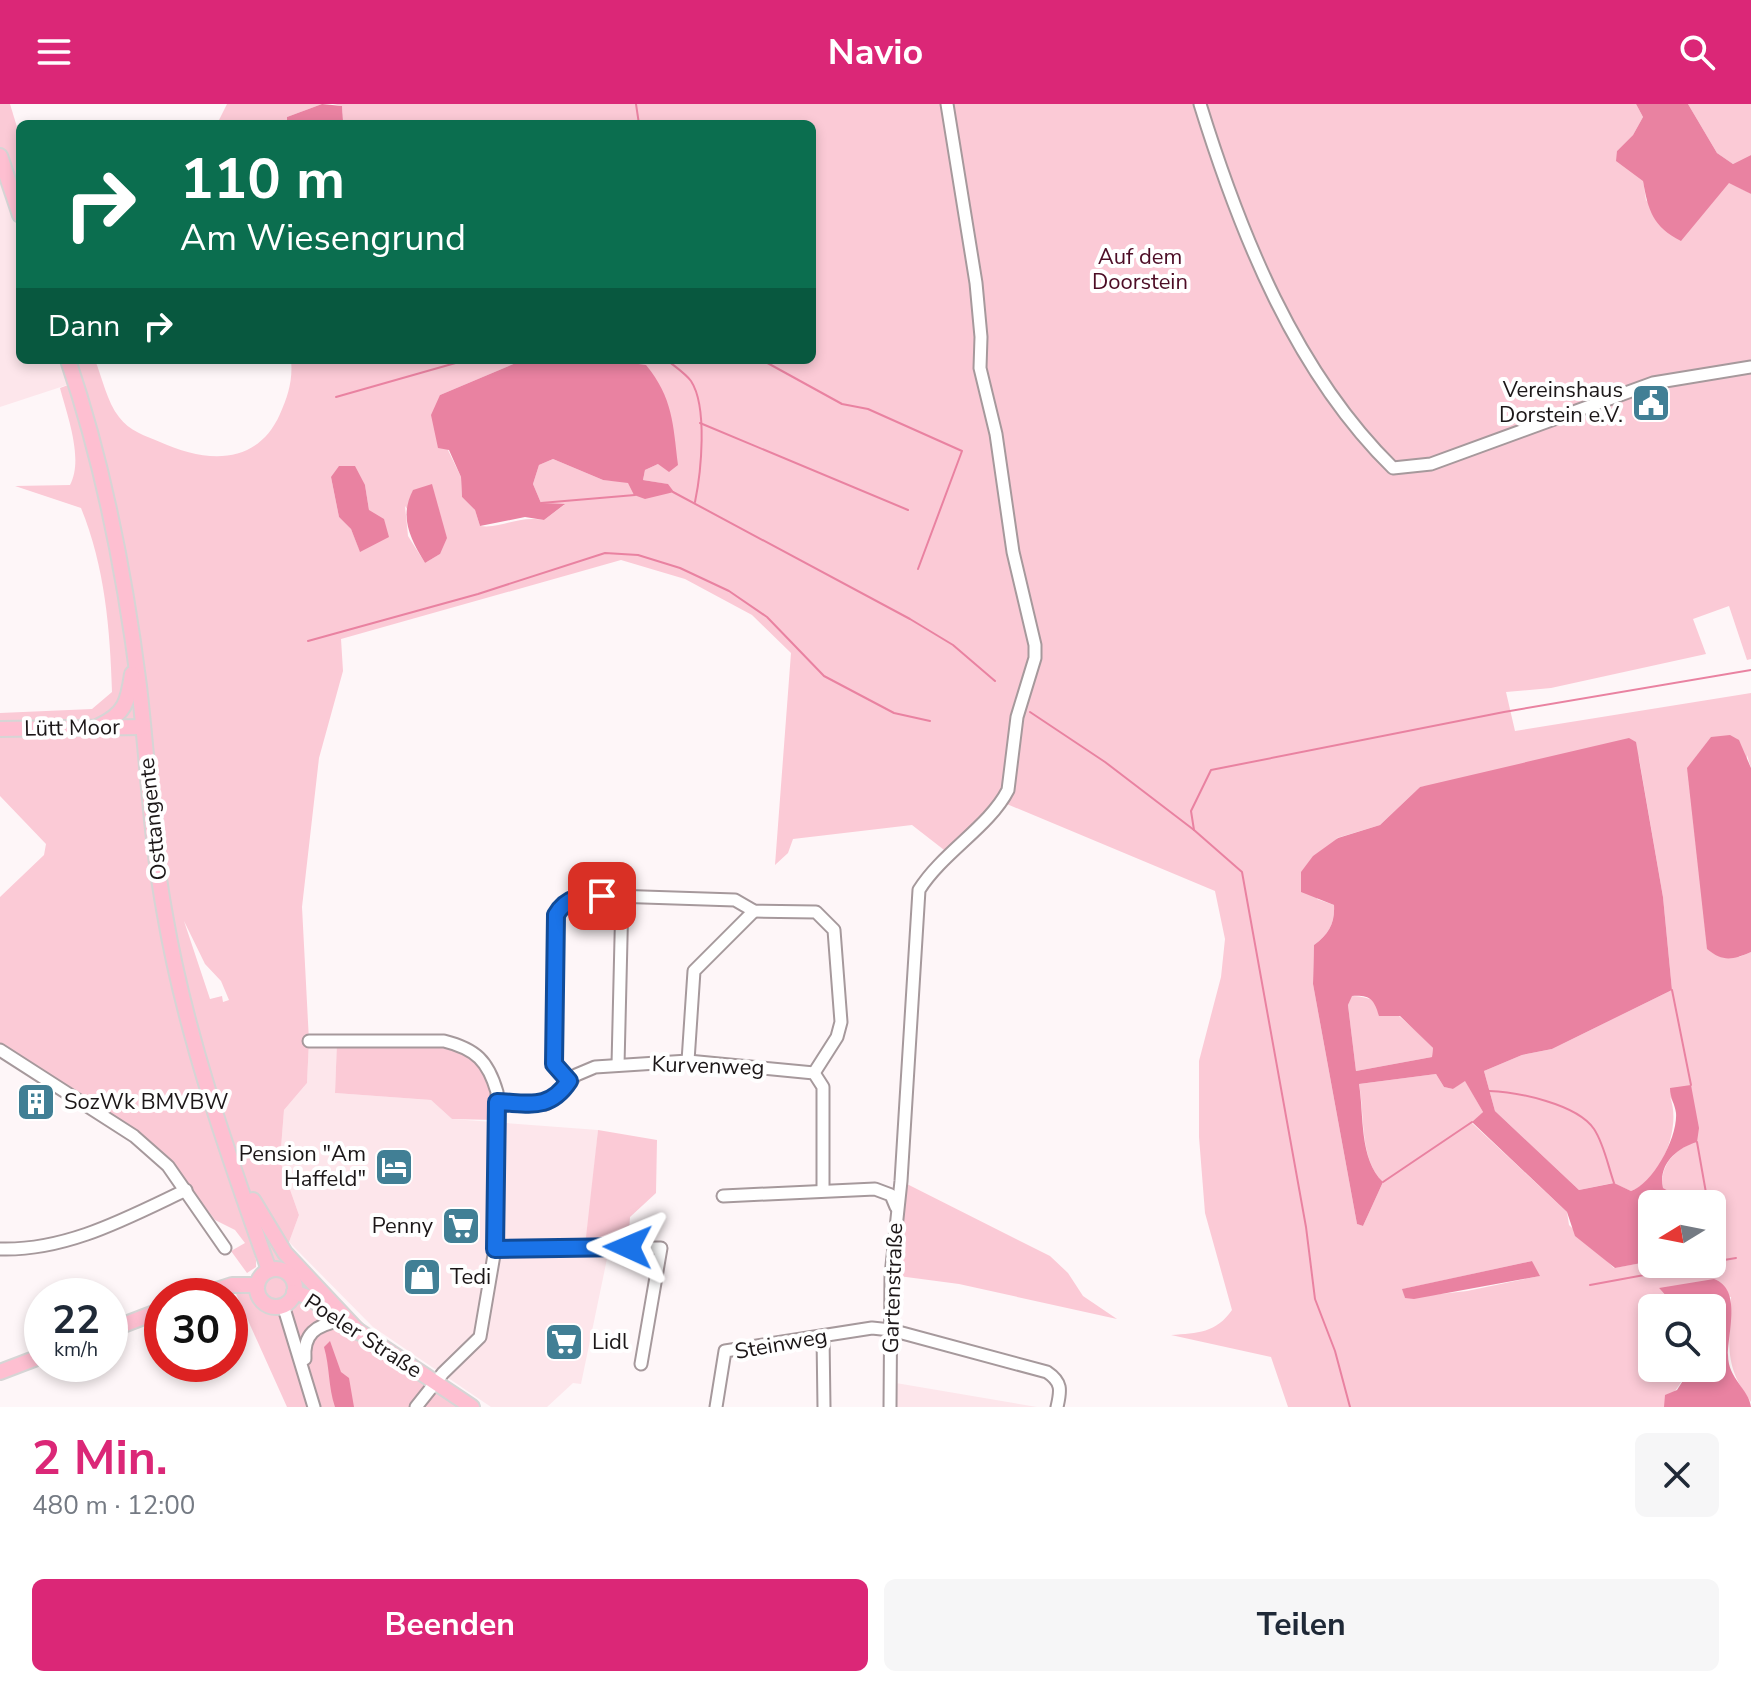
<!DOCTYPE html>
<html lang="de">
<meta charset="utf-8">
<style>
body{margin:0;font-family:"Nunito Sans",sans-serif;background:#f6f6f7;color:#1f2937;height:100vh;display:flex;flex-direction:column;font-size:30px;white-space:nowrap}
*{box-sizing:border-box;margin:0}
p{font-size:26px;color:#747a83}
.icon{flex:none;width:44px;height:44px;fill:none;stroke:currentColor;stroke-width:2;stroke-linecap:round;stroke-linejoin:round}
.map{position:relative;height:1303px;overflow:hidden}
.panel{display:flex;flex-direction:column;background:#fff;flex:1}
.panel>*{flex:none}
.hud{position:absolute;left:16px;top:16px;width:800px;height:244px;border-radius:12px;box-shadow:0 4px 12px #0003;background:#0b6e4f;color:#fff;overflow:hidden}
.needle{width:52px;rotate:260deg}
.controls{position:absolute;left:1638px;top:1086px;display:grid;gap:16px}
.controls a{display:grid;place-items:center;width:88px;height:88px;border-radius:12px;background:#fff;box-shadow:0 4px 12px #0003;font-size:40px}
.speed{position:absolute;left:24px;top:1174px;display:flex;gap:16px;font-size:40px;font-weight:700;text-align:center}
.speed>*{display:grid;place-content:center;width:104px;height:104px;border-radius:50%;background:#fff;box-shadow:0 4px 12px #0003;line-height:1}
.speed small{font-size:20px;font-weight:400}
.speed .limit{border:12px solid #d22;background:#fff;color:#111}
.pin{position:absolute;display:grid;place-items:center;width:68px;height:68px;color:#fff;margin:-34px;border-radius:16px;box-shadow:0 4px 12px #0006}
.me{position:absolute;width:88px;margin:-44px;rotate:271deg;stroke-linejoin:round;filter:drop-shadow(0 0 6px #0008)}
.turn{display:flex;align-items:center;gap:28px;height:168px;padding:0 32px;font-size:36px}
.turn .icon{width:104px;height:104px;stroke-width:2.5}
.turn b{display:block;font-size:56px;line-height:68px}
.then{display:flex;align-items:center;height:76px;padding:0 32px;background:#0003;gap:16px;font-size:30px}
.round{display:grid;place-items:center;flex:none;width:84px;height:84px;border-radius:12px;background:#f6f6f7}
.overview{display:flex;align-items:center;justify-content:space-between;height:136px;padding:0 32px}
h1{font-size:48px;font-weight:700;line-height:60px;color:#db2777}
.button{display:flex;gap:16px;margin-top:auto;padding:16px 32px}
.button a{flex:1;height:92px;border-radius:12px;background:#db2777;color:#fff;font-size:32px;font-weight:700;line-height:92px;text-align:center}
.button a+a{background:#f6f6f7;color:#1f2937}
header{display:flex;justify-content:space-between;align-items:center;height:104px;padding:0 32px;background:#db2777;color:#fff;font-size:36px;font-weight:700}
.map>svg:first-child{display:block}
.built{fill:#fde6eb}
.green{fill:#fbcad6;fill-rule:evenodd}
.water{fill:#e982a1;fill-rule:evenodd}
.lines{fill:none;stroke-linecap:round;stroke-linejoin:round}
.stream{stroke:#e982a1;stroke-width:2}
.minor-casing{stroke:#a6999c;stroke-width:15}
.major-casing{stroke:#d6d5d5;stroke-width:18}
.minor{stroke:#fff;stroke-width:11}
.major{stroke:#febfd1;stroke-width:14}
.route-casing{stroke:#114b97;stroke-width:20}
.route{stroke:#1a73e8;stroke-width:14}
.labels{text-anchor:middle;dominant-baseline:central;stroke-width:8;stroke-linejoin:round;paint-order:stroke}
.park-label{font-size:22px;fill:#4d0d26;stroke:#fff}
.poi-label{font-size:22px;fill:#1c1718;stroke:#fff;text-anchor:end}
.street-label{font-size:22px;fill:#1c1718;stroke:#fff}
</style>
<header><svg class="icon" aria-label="menu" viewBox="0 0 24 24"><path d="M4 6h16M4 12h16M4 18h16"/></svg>Navio<svg class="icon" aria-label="search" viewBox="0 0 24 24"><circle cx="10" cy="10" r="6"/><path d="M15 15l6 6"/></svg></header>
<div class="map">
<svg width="1751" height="1303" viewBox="0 0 1751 1303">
<rect width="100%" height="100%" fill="#fef6f8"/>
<g class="built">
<polygon points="0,52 20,111 20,256 68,256 76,278 0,303"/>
<polygon points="309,937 337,937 335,989 431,996 452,1015 598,1026 588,1128 608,1150 581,1280 573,1279 547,1303 491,1303 373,1223 289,1138 299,1111 280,1057 284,1006 307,979"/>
<polygon points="890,1278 1037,1303 890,1303"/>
</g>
<g class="green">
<polygon points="0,0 10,0 20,33 20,111 0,52"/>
<polygon points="227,0 322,0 287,13 287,20 217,20"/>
<path d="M333,0H1636L1643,13L1633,31L1617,47L1643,76L1646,96L1681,136L1729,78L1751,90V555L1747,556L1729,502L1693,515L1706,550L1551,584L1506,588L1515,627L1751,589V664L1747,651L1739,853L1751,848V1298C1722,1260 1730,1238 1731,1193L1659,1184L1677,1204H1652V1264H1691L1664,1303H1288L1271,1253L1171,1231C1198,1229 1216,1229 1232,1206L1205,1109L1199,1033V957L1221,873L1225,835L1215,787L1002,698L948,749L912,721L793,735L788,749L775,761L791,549L752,511L685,475L621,456L341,535L343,567L319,654L302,803L309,937L307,979L284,1006L280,1057L299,1111L285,1149L338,1204L472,1303H287L232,1181H254L259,1170L268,1164L241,1099L256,1156V1163L247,1169L231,1147L245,1139L235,1126L215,1116L172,1059L0,941V793L44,751L46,740L0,692V609L92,605L112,588C110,525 105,463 81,404L15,382L70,381C84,355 67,311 60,284L76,278L68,256H95C102,273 107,298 119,313C129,327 146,332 160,338C206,359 257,362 280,310C288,292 293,276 291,256H523L440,291L447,344L461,373L462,393L475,406L480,422C502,425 517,411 544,416L564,401L541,399L533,380L539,361L553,355L603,376L667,380L643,376L645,366L658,360L607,256H812V20H339L343,16L342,2ZM331,373L365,381L369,406L360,447L351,425L339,413ZM405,402L440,450L425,459L408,432ZM1639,654L1663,793L1672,886L1552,945L1522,951L1484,967L1495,1007L1579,1086L1613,1079L1631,1087C1661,1077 1682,1023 1670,993L1697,1037C1676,1044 1659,1061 1663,1084L1694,1100H1712L1718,1142L1712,1145V1160H1652V1157L1614,1164L1569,1121L1567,1108L1472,1019L1483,1008L1465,976L1453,985L1444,983L1436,970L1359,980C1365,1011 1359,1055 1383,1078L1363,1122L1357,1120L1313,880L1314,841C1329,830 1335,819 1334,801L1317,795L1337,734L1380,721L1420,683ZM184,817L205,860L221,877L229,896L223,898L222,892L210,895ZM1532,1157L1539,1172L1467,1187L1405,1194L1403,1185Z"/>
<polygon points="1688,0 1751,0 1751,51 1733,60 1717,49"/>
<path d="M1351,892C1384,891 1411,923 1433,944L1432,953L1356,967L1348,901Z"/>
<polygon points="337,937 465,942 492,970 496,1016 452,1015 431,996 335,989"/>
<polygon points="598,1026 657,1036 656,1089 630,1113 628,1143 585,1142"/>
<polygon points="901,1077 1050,1152 1068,1169 1083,1192 1117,1215 959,1180 891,1171"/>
</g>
<g class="water">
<polygon points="322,0 342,2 343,17 339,20 287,20 287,13"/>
<path d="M1636,0H1688L1717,49L1733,60L1751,51V90L1729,79L1681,137C1653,123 1648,106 1643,77L1616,57L1617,47L1633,31L1643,13Z"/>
<path d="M523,256H607L646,261C673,294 673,320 678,361L669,368L658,360L645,366L643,376L668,380L674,388L645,395L634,391L628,379L603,376L553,355L539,361L533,380L541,399L565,400L544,416L525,413L480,422L475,406L462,393L461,373L449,346L438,344L431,311L440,291Z"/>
<polygon points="339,362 355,362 365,381 369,406 384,415 389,433 360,448 351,425 339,413 331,373"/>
<path d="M432,380L447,434L440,450L425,459C410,434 399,413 413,386Z"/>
<path d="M1730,631L1739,636L1751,664V848C1732,856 1723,858 1707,845L1687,664L1711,633Z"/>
<path d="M1629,634L1636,638L1663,793L1672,886L1552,945L1522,951L1484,967L1495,1007L1579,1086L1614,1079L1631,1087C1653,1080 1678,1033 1676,1009C1675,1000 1670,994 1670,984L1691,981L1699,1024L1697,1038C1676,1044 1658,1061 1663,1084L1694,1100H1652V1157L1615,1164L1575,1132L1567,1108L1472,1018L1483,1008L1465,977L1453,985L1444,983L1436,970L1359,980C1364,1011 1359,1055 1383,1078L1363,1122L1357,1120L1313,880L1314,841C1329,830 1335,819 1334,801L1301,788V768L1313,752L1338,734L1380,721L1420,683ZM1352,892C1370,891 1374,895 1379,912H1400L1433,944L1432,953L1356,967L1348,901Z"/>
<polygon points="1532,1157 1540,1172 1414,1195 1405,1194 1402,1185"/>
<path d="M1714,1175C1742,1185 1728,1228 1728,1251C1728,1275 1749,1285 1751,1303H1664L1665,1291L1677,1286L1691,1264H1712V1204H1677L1659,1184Z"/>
<path d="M330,1237L341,1268L349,1274L354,1303H335C328,1282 330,1264 324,1243Z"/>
</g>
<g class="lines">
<g class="stream">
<polyline points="636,0 639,20"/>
<path d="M667,256C674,262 685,269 691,277C708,303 701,369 695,398"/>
<polyline points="762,256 842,300 868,305 962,347 918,465"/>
<polyline points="336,293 466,256"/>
<polyline points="700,319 908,406"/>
<polyline points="673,388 910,515 953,541 995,577"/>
<polyline points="541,399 635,391"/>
<polyline points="308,537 478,490 605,449 638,451 680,464 729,487 767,513 824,572 894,609 930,617"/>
<polyline points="1030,608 1105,658 1194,726 1242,768 1306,1123 1315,1195 1335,1247 1350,1303"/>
<polyline points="1194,726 1191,707 1211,666 1504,608 1751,566"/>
<polyline points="1672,886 1691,981"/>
<path d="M1489,987C1518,988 1577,1000 1594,1025C1604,1040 1608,1062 1614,1079"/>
<polyline points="1697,1038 1708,1100"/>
<polyline points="1383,1078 1472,1018"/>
<polyline points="1712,1158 1736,1154"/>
<polyline points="1590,1181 1704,1160"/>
</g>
<g class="minor-casing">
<g id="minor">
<path d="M1200,0C1240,129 1295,268 1393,364L1431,360L1653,279L1751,263"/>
<path d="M309,937H444C476,945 488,957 497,988L495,1145L480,1233L443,1269L416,1303"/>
<polyline points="0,946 134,1032 168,1062 225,1144"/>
<polyline points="688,957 694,867 754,807"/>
<polyline points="618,961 622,793"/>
<polyline points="569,977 554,960 554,827 561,802 583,791 735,796 754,807 816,808 834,826 841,918 837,933 814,969"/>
<polyline points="497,998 546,1000 561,989 576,971 595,963 688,957 814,969 823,983 823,1085"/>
<polyline points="723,1092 875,1085 891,1091 896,1103"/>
<path d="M0,1145C67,1147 127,1114 186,1086"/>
<polyline points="495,1145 661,1144 641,1260"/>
<polyline points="283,1201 314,1303"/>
<polyline points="823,1232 824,1303"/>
<path d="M305,1255C303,1230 316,1221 339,1217"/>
<path d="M716,1303L725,1247L872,1224L891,1226L1047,1268C1062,1278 1061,1286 1057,1303"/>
<path d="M890,1303L891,1171L901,1077L919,786C943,748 989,723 1008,686L1017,613L1035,554V541L1013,448L996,330L980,264L981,233L976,179L947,0"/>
</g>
</g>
<g class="major-casing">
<g id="major">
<polyline points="0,52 20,111"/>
<path d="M68,256C104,362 125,471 139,582C148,658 151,736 165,811C186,933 228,1050 269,1166"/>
<path d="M99,622C125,610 128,598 132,570"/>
<polyline points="0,625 143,623"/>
<polyline points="253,1096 285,1149 360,1229"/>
<circle cx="276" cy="1184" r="19"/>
<polyline points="294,1188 308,1193 472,1303"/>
<polyline points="198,1192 232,1181 257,1181"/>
<polyline points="110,1226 162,1206"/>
<polyline points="0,1268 42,1252"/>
</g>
</g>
<use href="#minor" class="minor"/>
<use href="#major" class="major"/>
</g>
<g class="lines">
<g class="route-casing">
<path id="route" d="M602,792C583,791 566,793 556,811L554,960L569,977C549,1007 529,999 497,998L495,1145L628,1143"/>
</g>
<use href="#route" class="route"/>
</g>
<defs>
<g id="civic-square" transform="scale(2)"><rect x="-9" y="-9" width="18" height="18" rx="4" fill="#417f95" stroke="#fff"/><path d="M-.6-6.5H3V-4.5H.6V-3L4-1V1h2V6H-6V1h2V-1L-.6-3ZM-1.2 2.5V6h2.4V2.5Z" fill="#fff"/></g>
<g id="building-square" transform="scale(2)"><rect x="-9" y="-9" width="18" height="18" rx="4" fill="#417f95" stroke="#fff"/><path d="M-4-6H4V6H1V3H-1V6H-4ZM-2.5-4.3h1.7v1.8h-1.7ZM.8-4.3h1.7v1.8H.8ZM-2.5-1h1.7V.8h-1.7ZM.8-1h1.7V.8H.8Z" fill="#fff"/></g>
<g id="hotel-square" transform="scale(2)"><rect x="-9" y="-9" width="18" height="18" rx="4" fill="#417f95" stroke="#fff"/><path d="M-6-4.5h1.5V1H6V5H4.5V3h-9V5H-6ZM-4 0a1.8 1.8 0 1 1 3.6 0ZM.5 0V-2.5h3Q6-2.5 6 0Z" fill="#fff"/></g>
<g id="supermarket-square" transform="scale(2)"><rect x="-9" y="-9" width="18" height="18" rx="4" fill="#417f95" stroke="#fff"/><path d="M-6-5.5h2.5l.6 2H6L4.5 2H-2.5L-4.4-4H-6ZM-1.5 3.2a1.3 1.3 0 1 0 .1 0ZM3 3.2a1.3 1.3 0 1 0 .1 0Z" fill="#fff"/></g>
<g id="shop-square" transform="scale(2)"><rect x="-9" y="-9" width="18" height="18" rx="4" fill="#417f95" stroke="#fff"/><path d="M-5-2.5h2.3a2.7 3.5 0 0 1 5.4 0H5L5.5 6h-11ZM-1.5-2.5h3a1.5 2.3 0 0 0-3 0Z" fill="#fff"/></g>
</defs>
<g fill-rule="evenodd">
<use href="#civic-square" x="1651" y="299"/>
<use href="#building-square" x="36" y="998"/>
<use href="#hotel-square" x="394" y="1063"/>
<use href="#supermarket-square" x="461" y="1122"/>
<use href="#shop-square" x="422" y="1173"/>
<use href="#supermarket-square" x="564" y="1238"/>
</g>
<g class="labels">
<g class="park-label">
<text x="1140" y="153">Auf dem<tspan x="1140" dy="25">Doorstein</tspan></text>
</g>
<g class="poi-label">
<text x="1623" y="286">Vereinshaus<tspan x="1623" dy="25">Dorstein e.V.</tspan></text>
<text x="64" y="998" text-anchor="start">SozWk BMVBW</text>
<text x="366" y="1050">Pension "Am<tspan x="366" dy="25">Haffeld"</tspan></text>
<text x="433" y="1122">Penny</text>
<text x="450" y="1173" text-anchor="start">Tedi</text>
<text x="592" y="1238" text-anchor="start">Lidl</text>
</g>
<g class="street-label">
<text transform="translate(72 624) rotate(-1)">Lütt Moor</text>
<text transform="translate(153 715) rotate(-96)">Osttangente</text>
<text transform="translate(708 962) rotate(2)">Kurvenweg</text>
<text transform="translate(893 1184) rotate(-88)">Gartenstraße</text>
<text transform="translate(363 1232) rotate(33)">Poeler Straße</text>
<text transform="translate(781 1240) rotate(-10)">Steinweg</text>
</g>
</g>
</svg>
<div class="controls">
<a><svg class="needle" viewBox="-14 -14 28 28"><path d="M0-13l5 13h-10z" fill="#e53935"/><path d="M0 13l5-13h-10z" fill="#747a83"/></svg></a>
<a><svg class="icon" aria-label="search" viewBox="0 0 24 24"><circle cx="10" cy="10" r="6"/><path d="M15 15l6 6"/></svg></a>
</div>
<div class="speed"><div>22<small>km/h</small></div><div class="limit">30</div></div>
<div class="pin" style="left:602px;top:792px;background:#d93025"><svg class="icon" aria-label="arrive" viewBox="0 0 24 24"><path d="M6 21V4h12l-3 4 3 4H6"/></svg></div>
<svg class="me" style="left:628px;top:1143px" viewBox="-20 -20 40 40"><path d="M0-17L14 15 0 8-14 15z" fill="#1a73e8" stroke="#fff" stroke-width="4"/></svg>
<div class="hud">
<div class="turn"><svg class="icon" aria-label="right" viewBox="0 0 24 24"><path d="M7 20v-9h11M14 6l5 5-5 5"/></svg><div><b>110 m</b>Am Wiesengrund</div></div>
<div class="then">Dann<svg class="icon" aria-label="right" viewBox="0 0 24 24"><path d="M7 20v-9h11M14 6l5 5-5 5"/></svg></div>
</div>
</div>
<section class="panel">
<div class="overview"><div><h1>2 Min.</h1><p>480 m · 12:00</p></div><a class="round"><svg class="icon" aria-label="close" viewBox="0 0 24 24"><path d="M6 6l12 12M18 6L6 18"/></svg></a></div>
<div class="button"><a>Beenden</a><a>Teilen</a></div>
</section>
